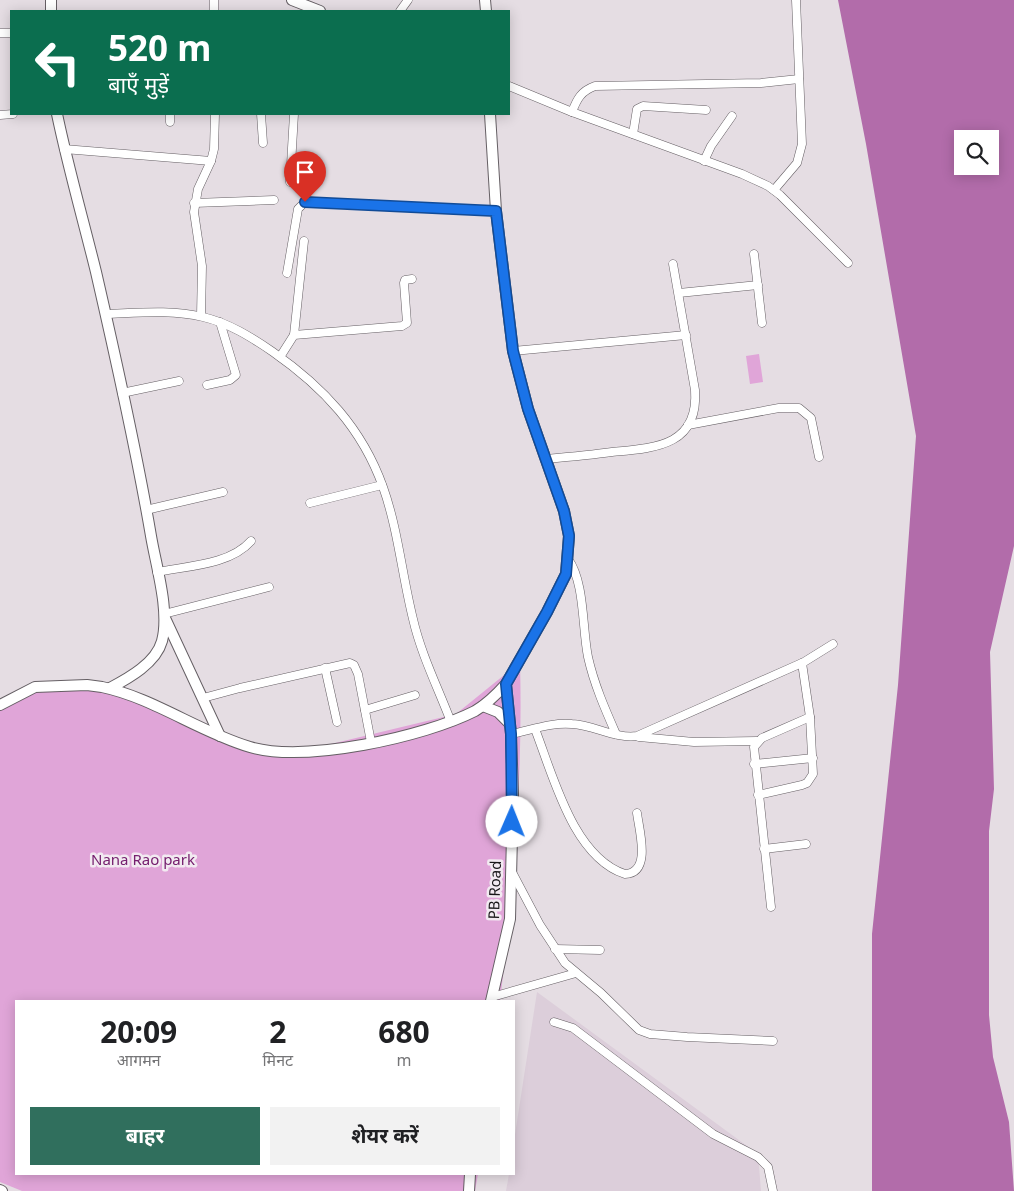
<!DOCTYPE html>
<html lang="hi">
<meta charset="utf-8">
<style>
body{margin:0;font-family:"Noto Sans","Noto Sans Devanagari",sans-serif;background:#f2f2f2;color:#202124;height:100vh;display:flex;flex-direction:column;font-size:19px;white-space:nowrap}
*{box-sizing:border-box;margin:0}
p{font-size:16px;color:#757577}
.icon{flex:none;width:28px;height:28px;fill:none;stroke:currentColor;stroke-width:2;stroke-linecap:round;stroke-linejoin:round}
.map{position:relative;flex:1;overflow:hidden}
.side{position:absolute;left:15px;top:1000px;width:500px;height:175px;display:flex;flex-direction:column;background:#fff;border-radius:0px;box-shadow:0 2px 12px #0003}
.side>*{flex:none}
.guide{position:absolute;left:10px;top:10px;width:500px;height:105px;border-radius:0px;box-shadow:0 2px 12px #0003;background:#0b6e4f;color:#fff;overflow:hidden}
.controls{position:absolute;left:954px;top:130px;display:grid;gap:10px}
.controls a{display:grid;place-items:center;width:45px;height:45px;border-radius:0px;background:#fff;box-shadow:0 2px 12px #0003;font-size:25px}
.pin{position:absolute;display:grid;place-items:center;width:42px;height:42px;color:#fff;margin:-51px -21px;border-radius:50% 50% 50% 0;rotate:-45deg;box-shadow:0 0 5px #0007}
.pin .icon{rotate:45deg}
.me{position:absolute;width:55px;margin:-28px;rotate:1deg;stroke-linejoin:round;filter:drop-shadow(0 0 4px #0008)}
.turn{display:flex;align-items:center;gap:18px;height:105px;padding:0 15px;font-size:22px}
.turn .icon{width:65px;height:65px;stroke-width:2.5}
.turn b{display:block;font-size:35px;line-height:42px}
.eta{display:flex;justify-content:space-evenly;align-items:center;height:85px;text-align:center}
.eta b{font-size:30px;font-weight:700;line-height:35px}
.primary-button{display:flex;gap:10px;margin-top:auto;padding:10px 15px}
.primary-button a{flex:1;height:58px;border-radius:0px;background:#306f5d;color:#fff;font-size:20px;font-weight:700;line-height:58px;text-align:center}
.primary-button a+a{background:#f2f2f2;color:#202124}
.map>svg:first-child{display:block}
.built{fill:#dcceda}
.green{fill:#e0a5d8}
.water{fill:#b26caa;fill-rule:evenodd}
.lines{fill:none;stroke-linecap:round;stroke-linejoin:round}
.street-casing{stroke:#655f64;stroke-width:9}
.secondary-casing{stroke:#655f64;stroke-width:12}
.street{stroke:#fff;stroke-width:8}
.secondary{stroke:#fff;stroke-width:10}
.route-casing{stroke:#114b97;stroke-width:12}
.route{stroke:#1a73e8;stroke-width:9}
.labels{text-anchor:middle;dominant-baseline:central;stroke-width:5;stroke-linejoin:round;paint-order:stroke}
.park-label{font-size:15px;fill:#76206f;stroke:#f2eaf1}
.street-label{font-size:15px;fill:#191719;stroke:#f2eaf1}
</style>
<div class="map">
<svg width="1014" height="1191" viewBox="0 0 1014 1191">
<rect width="100%" height="100%" fill="#e5dde3"/>
<polygon class="built" points="537,992 758,1154 761,1191 506,1191 509,1174 514,1174 514,1141"/>
<g class="green">
<polygon points="759,354 763,382 750,384 746,356"/>
<path d="M520,662C523,775 514,889 500,1001H16V1174H478L475,1191H22L0,1182V707L41,688L92,686L250,747L306,750L456,714Z"/>
</g>
<path class="water" d="M838,0H1014V546L990,652L994,789L989,831V1015L993,1057L1009,1122L1014,1191H872V934L898,685L916,436L866,144ZM962,139H990V166H962Z"/>
<g class="lines">
<g class="street-casing">
<g id="street">
<polyline points="214,11 214,0"/>
<polyline points="400,11 408,0"/>
<polyline points="0,33 11,33"/>
<polyline points="509,86 572,112 742,174 768,186 780,195 848,263"/>
<path d="M572,112C577,99 581,91 595,86L761,83L799,79"/>
<polyline points="261,114 263,143"/>
<polyline points="0,115 13,114"/>
<polyline points="170,122 170,114"/>
<polyline points="633,134 637,109 643,106 706,110"/>
<polyline points="64,149 211,161 214,149 215,114"/>
<polyline points="704,161 711,146 732,116"/>
<polyline points="290,182 294,114"/>
<polyline points="774,190 797,163 802,144 796,0"/>
<polyline points="194,203 274,200"/>
<polyline points="754,254 762,323"/>
<polyline points="287,273 298,209 305,202 496,211"/>
<polyline points="679,293 758,285"/>
<path d="M105,314C136,313 171,309 203,317C229,323 251,337 273,352C323,387 362,428 383,487C398,529 402,575 413,619C421,654 438,688 451,722"/>
<polyline points="201,316 202,266 194,212 198,189 211,161"/>
<polyline points="294,335 304,241"/>
<polyline points="513,351 686,335"/>
<polyline points="280,357 294,335 402,326 407,323 404,283 405,280 412,279"/>
<polyline points="207,385 230,380 236,375 220,322"/>
<polyline points="122,393 179,381"/>
<polyline points="688,425 779,408 799,408 811,418 819,457"/>
<path d="M546,459C568,457 590,455 612,452C655,448 699,446 695,390L673,264"/>
<polyline points="310,503 382,485"/>
<polyline points="146,510 223,492"/>
<path d="M568,559C585,582 582,628 588,657C594,684 605,709 616,734"/>
<path d="M157,572C187,566 230,565 251,541"/>
<polyline points="164,614 269,587"/>
<polyline points="325,668 337,722"/>
<polyline points="203,698 240,688 350,663 354,665 358,674 371,742"/>
<polyline points="365,710 415,695"/>
<path d="M535,729C553,775 573,857 625,874C652,873 639,830 637,813"/>
<path d="M511,734C531,730 552,722 572,724C594,725 615,739 637,736L804,662L833,644"/>
<polyline points="639,737 694,742 757,741"/>
<polyline points="754,764 813,758"/>
<polyline points="758,795 802,785 807,783 813,774 810,717 802,663"/>
<polyline points="764,849 806,844"/>
<polyline points="512,872 540,925 565,963 601,993 639,1030 650,1034 687,1037 773,1041"/>
<polyline points="771,907 754,747 762,738 810,717"/>
<polyline points="555,949 600,950"/>
<polyline points="492,997 576,973"/>
<polyline points="554,1022 573,1028 713,1134 758,1157 768,1167 773,1191"/>
</g>
</g>
<g class="secondary-casing">
<g id="secondary">
<polyline points="292,0 320,11"/>
<polyline points="485,0 486,11"/>
<polyline points="51,11 51,0"/>
<path d="M57,114C68,167 83,219 96,272C116,359 136,448 151,536C156,566 170,611 162,641C156,663 129,678 110,688"/>
<polyline points="490,114 496,211 513,351 528,409 564,511 569,536 566,574 547,612 506,684 511,734 513,794 510,919 491,1001"/>
<polyline points="165,618 220,736"/>
<path d="M0,705L35,687L87,685L102,687C154,698 199,732 250,747C305,763 424,737 475,711C487,704 497,694 506,684"/>
<polyline points="483,706 498,712 510,724"/>
<polyline points="0,1190 2,1191"/>
<polyline points="469,1191 470,1174"/>
</g>
</g>
<use href="#street" class="street"/>
<use href="#secondary" class="secondary"/>
</g>
<g class="lines">
<g class="route-casing">
<polyline id="route" points="305,202 496,211 513,351 528,409 564,511 569,536 566,574 547,612 506,684 511,734 512,822"/>
</g>
<use href="#route" class="route"/>
</g>
<g class="labels">
<g class="park-label">
<text x="143" y="859">Nana Rao park</text>
</g>
<g class="street-label">
<text transform="translate(494 890) rotate(-88)">PB Road</text>
</g>
</g>
</svg>
<div class="controls">
<a><svg class="icon" aria-label="search" viewBox="0 0 24 24"><circle cx="10" cy="10" r="6"/><path d="M15 15l6 6"/></svg></a>
</div>
<div class="pin" style="left:305px;top:202px;background:#d93025"><svg class="icon" aria-label="arrive" viewBox="0 0 24 24"><path d="M6 21V4h12l-3 4 3 4H6"/></svg></div>
<svg class="me" style="left:512px;top:822px" viewBox="-20 -20 40 40"><circle r="19" fill="#fff"/><path d="M0-13L10 11 0 6-10 11z" fill="#1a73e8"/></svg>
<div class="guide">
<div class="turn"><svg class="icon" aria-label="left" viewBox="0 0 24 24"><path d="M17 20v-9H6M10 6l-5 5 5 5"/></svg><div><b>520 m</b>बाएँ मुड़ें</div></div>
</div>
<section class="side">
<div class="eta">
<div><b>20:09</b><p>आगमन</p></div>
<div><b>2</b><p>मिनट</p></div>
<div><b>680</b><p>m</p></div>
</div>
<div class="primary-button"><a>बाहर</a><a>शेयर करें</a></div>
</section>
</div>
